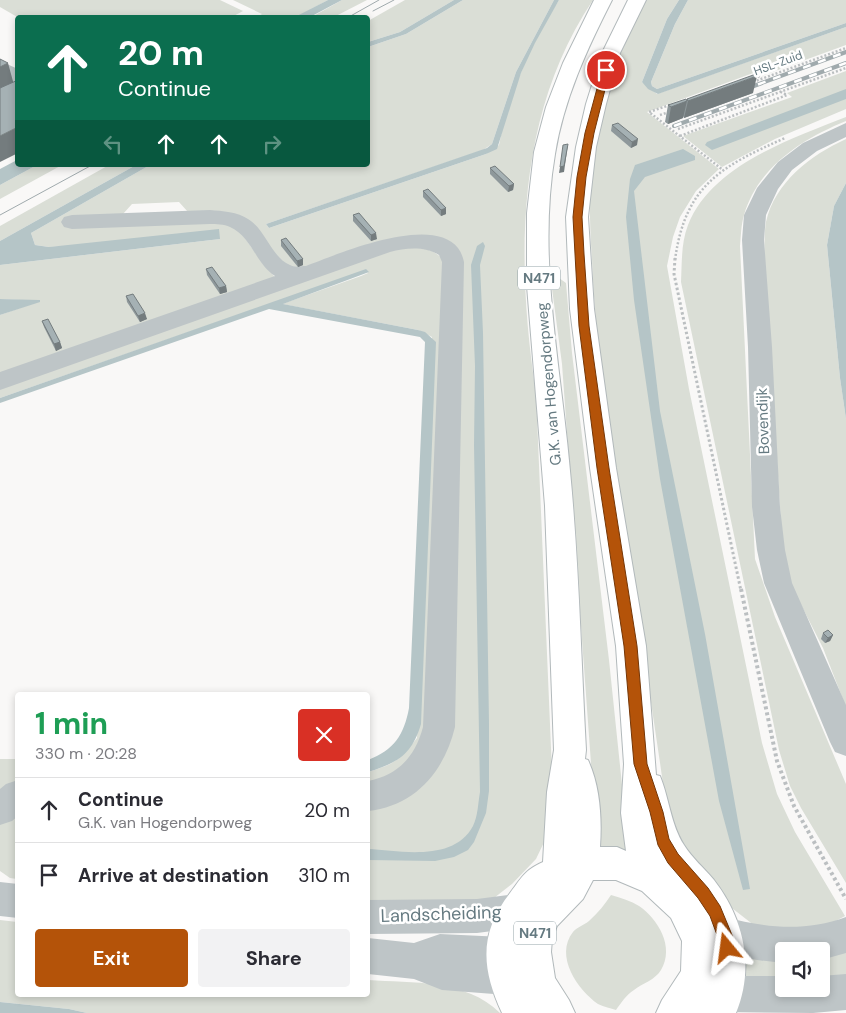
<!DOCTYPE html>
<meta charset="utf-8">
<style>
body{margin:0;font-family:"DM Sans",sans-serif;background:#f2f2f3;color:#2b2b33;height:100vh;display:flex;flex-direction:column;font-size:19px;white-space:nowrap}
*{box-sizing:border-box;margin:0}
p{font-size:16px;color:#7c7c81}
.icon{flex:none;width:28px;height:28px;fill:none;stroke:currentColor;stroke-width:2;stroke-linecap:round;stroke-linejoin:round}
.map{position:relative;flex:1;overflow:hidden}
.panel{position:absolute;left:15px;top:692px;width:355px;height:305px;display:flex;flex-direction:column;background:#fff;border-radius:5px;box-shadow:0 2px 8px #0003}
.panel>*{flex:none}
.banner{position:absolute;left:15px;top:15px;width:355px;height:152px;border-radius:5px;box-shadow:0 2px 8px #0003;background:#0b6e4f;color:#fff;overflow:hidden}
.fabs{position:absolute;left:775px;top:942px;display:grid;gap:10px}
.fabs a{display:grid;place-items:center;width:55px;height:55px;border-radius:5px;background:#fff;box-shadow:0 2px 8px #0003;font-size:25px}
.pin{position:absolute;display:grid;place-items:center;width:42px;height:42px;color:#fff;margin:-21px;border:2px solid #fff;border-radius:50%;box-shadow:0 1px 5px #0007}
.me{position:absolute;width:55px;margin:-28px;rotate:344deg;stroke-linejoin:round;filter:drop-shadow(0 0 4px #0008)}
.turn{display:flex;align-items:center;gap:18px;height:105px;padding:0 20px;font-size:22px}
.turn .icon{width:65px;height:65px;stroke-width:2.5}
.turn b{display:block;font-size:35px;line-height:42px}
.lanes{display:flex;align-items:center;height:48px;padding:0 20px;background:#0003;justify-content:center;gap:25px;direction:ltr}
.lanes .off{opacity:.35}
.round{display:grid;place-items:center;flex:none;width:52px;height:52px;border-radius:5px;background:#f2f2f3}
.headline{display:flex;align-items:center;justify-content:space-between;height:85px;padding:0 20px}
h1{font-size:30px;font-weight:700;line-height:38px;color:#1e9e55}
.action{display:flex;gap:10px;margin-top:auto;padding:10px 20px}
.action a{flex:1;height:58px;border-radius:5px;background:#b45309;color:#fff;font-size:20px;font-weight:700;line-height:58px;text-align:center}
.action a+a{background:#f2f2f3;color:#2b2b33}
ul{padding:0;list-style:none}
li{display:flex;align-items:center;gap:15px;height:65px;padding:0 20px;border-top:1px solid #e1e1e2}
li div{flex:1}
li b{display:block;font-size:19px}
li em{font-style:normal}
.map>svg:first-child{display:block}
.green{fill:#daded6}
.water{fill:#b5c5c7}
.lines{fill:none;stroke-linecap:round;stroke-linejoin:round}
.major-casing{stroke:#b2b9bb;stroke-width:2}
.path-far2{stroke:#bbbfc1;stroke-width:2.5;stroke-dasharray:2 2;stroke-linecap:butt}
.path-far1{stroke:#bbbfc1;stroke-width:3;stroke-dasharray:2.5 2.5;stroke-linecap:butt}
.path{stroke:#bbbfc1;stroke-width:4;stroke-dasharray:3 3;stroke-linecap:butt}
.minor{fill:#bec5c7;fill-rule:evenodd}
.major{fill:#fff;fill-rule:evenodd}
.tram{stroke:#a0aaad;stroke-width:1}
.rail-casing{stroke:#a0aaad;stroke-width:4}
.rail{stroke:#fff;stroke-width:2.5;stroke-dasharray:8;stroke-linecap:butt}
.wall{fill:#8e989b}
.shaded-wall{fill:#747c7e}
.building{fill:#a5b1b4;stroke:#747c7e}
.route{fill:#b45309;stroke:#753606}
.labels{text-anchor:middle;dominant-baseline:central;stroke-width:5;stroke-linejoin:round;paint-order:stroke}
.far-street-label{font-size:12px;fill:#657a81;stroke:#fff}
.shield{fill:#fff;stroke:#93a2a7;stroke-width:1}
.shield-label{font-size:14px;font-weight:bold;fill:#657a81}
.street-label{font-size:15px;fill:#657a81;stroke:#fff}
.near-street-label{font-size:18px;fill:#657a81;stroke:#fff}
</style>
<div class="map">
<svg width="846" height="1013" viewBox="0 0 846 1013">
<rect width="100%" height="100%" fill="#f9f8f7"/>
<g class="green">
<polygon points="0,0 220,0 243,11 230,18 19,18 0,7"/>
<polygon points="233,0 328,0 295,18 257,17 262,14"/>
<polygon points="342,0 367,0 334,17 310,18"/>
<polygon points="405,0 454,0 400,32 368,42 368,21"/>
<path d="M463,0H554L516,72L492,144L483,150L266,224L269,228L486,154L499,145C509,94 531,43 559,0H593C515,116 516,261 536,394L553,795L547,836L536,859L512,884L494,898L449,907L368,903V803L419,782L459,255L430,238L310,268L283,266L249,222L188,212L179,202L132,204L123,214L209,221L237,227L264,265L274,276V280L0,377V315L40,301L0,299V265L220,239L49,247L35,245L31,233L150,165H368V47L406,34Z"/>
<path d="M647,0H679L667,19L642,82L657,94L846,27V45L761,76L756,72L647,112L719,169L696,191L680,217L673,237L667,266L689,389L762,743L777,794L795,832L845,916L830,924L793,937L755,926L728,905L700,870L668,820C654,716 637,613 621,509C608,426 595,343 592,259C590,231 589,203 591,175C597,115 616,52 647,0Z"/>
<polygon points="688,0 846,0 846,23 657,89 652,86 651,82 675,24"/>
<polygon points="846,71 846,109 775,139 722,167 683,136 792,97 787,93"/>
<path d="M846,117V121C802,139 758,167 744,215C741,225 741,236 740,246L755,559L775,617L846,784V883L801,808L790,786L779,750L681,282C682,263 681,243 688,225C712,165 791,139 846,117Z"/>
<path d="M846,139V183L834,206L827,245L840,378L846,419V707L823,648L790,583L783,554L764,256C765,245 764,233 766,222C775,182 811,155 846,139Z"/>
<polygon points="37,165 62,165 0,199 0,185"/>
<polygon points="109,165 136,165 0,241 0,226"/>
<path d="M400,247C417,248 433,246 444,261L434,702L413,762L374,783L368,784V772C394,764 399,761 417,738L432,337L418,330L282,304L361,276L368,273L366,270L0,398V384Z"/>
<polygon points="559,278 566,283 572,353 609,660 629,852 597,846 562,364 551,281"/>
<polygon points="0,759 18,759 17,788 0,801"/>
<polygon points="17,804 17,879 10,878 0,871 0,821"/>
<path d="M611,895C621,898 631,901 639,906C658,919 675,947 661,970C655,980 643,983 634,990C626,995 621,1003 616,1010C611,1008 604,1007 598,1004C578,990 554,956 573,932C577,927 584,925 589,921C598,913 605,904 611,895Z"/>
<path d="M0,920L17,922L18,995H368V980C412,983 466,979 500,1013H87L69,1009L0,1002Z"/>
<polygon points="846,949 846,977 821,983 821,954"/>
<polygon points="745,957 784,957 784,984 746,984"/>
</g>
<g class="water">
<polygon points="328,0 342,0 310,17 295,17"/>
<polygon points="454,0 463,0 406,34 368,47 368,42 400,32"/>
<polygon points="554,0 559,0 535,43 521,73 497,149 486,154 269,228 266,224 487,148 492,144 516,72"/>
<polygon points="679,0 688,0 675,24 651,82 652,86 657,89 846,23 846,27 658,94 648,89 642,82 667,19"/>
<polygon points="846,89 846,99 712,150 705,145 707,142"/>
<polygon points="683,149 695,156 695,160 645,177 634,191 660,411 705,634 750,889 743,890 719,801 660,479 634,300 626,217 630,179 635,165"/>
<polygon points="17,160 18,165 37,165 0,185 0,169"/>
<polygon points="136,165 150,165 31,233 35,245 49,247 219,229 220,239 0,265 0,241"/>
<polygon points="846,183 846,419 840,378 827,245 834,206"/>
<path d="M483,242L485,246L480,265L483,333L489,723V791L486,813L474,842L468,850L454,857L435,861L368,860V849C401,851 454,862 473,826C478,816 478,803 480,792L474,445L475,366L471,265L477,246Z"/>
<path d="M366,269L369,272L283,304L418,330L425,332L436,342L421,724C412,755 397,763 368,772V760C394,750 404,735 409,708L425,342L420,337L269,309L0,403V398Z"/>
<polygon points="0,299 40,300 40,302 0,315"/>
<polygon points="0,1002 69,1009 87,1013 0,1013"/>
</g>
<g class="lines">
<g class="major-casing">
<path id="major" d="M594,0H612C587,49 564,99 555,154C537,259 561,366 570,471C579,563 581,657 586,750L585,759L588,760C600,786 602,818 600,847H617L626,851L621,813L624,764L616,646L590,468L570,309L566,217L576,147L586,104L602,53L628,0H646L620,53L606,104L596,147L588,217L594,309L616,468L646,646L656,775L660,776C669,798 671,825 684,845C692,858 704,868 714,880C744,919 755,967 736,1013H656L662,1000L681,971L682,941L671,918L642,891L616,880H593L583,899L557,926L552,939L551,952L555,978L569,1000L575,1013H502C481,968 479,933 510,893C522,877 525,870 543,862L547,792L554,750L545,506L527,286V213L534,152L546,107L563,63Z"/>
</g>
<g class="path-far2">
<polyline points="754,75 762,78"/>
<polyline points="753,82 846,48"/>
<polyline points="670,105 649,112 723,170"/>
<polyline points="660,115 669,112"/>
<polyline points="678,129 846,68"/>
<polyline points="680,136 787,95 781,92"/>
<path d="M675,260C685,185 722,166 785,138"/>
</g>
<polyline class="path-far1" points="675,258 674,274 741,591"/>
<polyline class="path" points="741,589 777,761 794,806 846,899"/>
<g class="minor">
<polygon points="0,61 18,69 18,84 0,75"/>
<polygon points="846,123 846,137 817,151 792,170 778,189 766,215 764,240 772,347 780,507 785,550 792,583 846,705 846,756 835,752 830,742 764,583 757,550 752,507 748,347 742,240 744,215 757,188 778,162 803,143"/>
<path d="M210,210C222,211 238,212 248,219C266,230 271,257 290,265C295,268 301,266 306,266C338,254 431,214 458,248C461,252 463,257 464,262L455,727C444,772 415,806 368,811V781C398,775 415,757 423,727L442,262L439,255C424,246 406,248 390,252L0,390V372L275,276C256,264 251,236 230,227C224,224 216,224 210,224L72,229L64,227L61,222L64,217L72,215Z"/>
<polygon points="18,780 18,816 12,821 0,825 0,789 6,784"/>
<polygon points="0,882 18,884 18,918 0,916"/>
<polygon points="515,894 527,899 533,911 527,923 515,928 477,933 368,934 368,900 477,899"/>
<path d="M725,917C766,928 805,932 846,917V953L821,960V951H784V963C759,961 735,957 712,948L707,935L712,922Z"/>
<polygon points="440,934 503,937 516,942 521,955 518,963 520,964 525,977 520,990 507,995 442,990 414,979 368,974 368,938 414,943"/>
<polygon points="846,974 846,1010 813,1013 725,1012 712,1007 707,994 712,981 725,976 784,976 784,989 821,989 821,976"/>
</g>
<use href="#major" class="major"/>
<g class="tram">
<polyline points="373,11 394,0"/>
<polyline points="347,18 379,0"/>
<polyline points="0,215 92,165"/>
</g>
<g class="rail-casing">
<g id="rail">
<polyline points="743,90 846,52"/>
<polyline points="674,126 846,63"/>
</g>
</g>
<use href="#rail" class="rail"/>
</g>
<g class="wall">
<polygon points="753,93 684,118 684,116 683,118 668,124 665,122 668,105 686,101 687,99"/>
<polygon points="612,125 637,145 631,148 611,131"/>
<polygon points="490,168 514,184 513,190 508,192 490,174"/>
<polygon points="423,191 446,214 441,216 423,197"/>
<polygon points="353,215 377,239 371,241 353,221"/>
<polygon points="281,240 303,265 298,267 281,246"/>
<polygon points="206,269 226,286 227,292 220,294 207,275"/>
<polygon points="126,296 147,319 140,322 127,302"/>
<polygon points="42,321 60,342 62,348 56,351 44,327"/>
<polygon points="823,633 833,635 830,641 825,643 821,639"/>
</g>
<g class="shaded-wall">
<polygon points="8,63 14,85 0,92 0,67"/>
<polygon points="757,76 753,93 684,118 688,101"/>
<polygon points="687,101 683,118 668,124 671,107"/>
<polygon points="18,127 18,153 0,162 0,136"/>
<polygon points="638,139 637,145 631,148 632,142"/>
<polygon points="568,144 564,172 559,173 560,167"/>
<polygon points="514,184 513,190 508,192 509,186"/>
<polygon points="446,208 446,214 441,216 441,210"/>
<polygon points="376,233 377,239 371,241 371,235"/>
<polygon points="303,259 303,265 298,267 297,261"/>
<polygon points="226,286 227,292 220,294 219,288"/>
<polygon points="145,313 147,319 140,322 138,316"/>
<polygon points="60,342 62,348 56,351 54,344"/>
<polygon points="833,635 830,641 825,643 828,638"/>
</g>
<g class="building">
<polygon points="0,59 8,63 0,67"/>
<polygon points="756,74 757,76 688,101 687,99"/>
<polygon points="18,80 18,127 0,136 0,88"/>
<polygon points="686,99 687,101 671,107 668,105"/>
<polygon points="618,123 638,139 632,142 612,125"/>
<polygon points="568,144 564,166 560,167 563,145"/>
<polygon points="495,166 514,184 509,186 490,168"/>
<polygon points="428,189 446,208 441,210 423,191"/>
<polygon points="359,213 376,233 371,235 353,215"/>
<polygon points="286,238 303,259 297,261 281,240"/>
<polygon points="212,267 226,286 219,288 206,269"/>
<polygon points="133,294 145,313 138,316 126,296"/>
<polygon points="48,319 60,342 54,344 42,321"/>
<polygon points="828,630 833,635 828,638 823,633"/>
</g>
<polygon class="route" points="606,68 610,70 594,133 586,177 582,217 584,254 589,326 609,468 637,646 647,764 663,812 669,839 678,854 708,888 720,906 732,935 734,948 732,953 727,955 721,953 717,935 710,916 698,898 668,863 658,845 650,812 634,764 624,646 597,468 579,326 575,254 573,217 577,177 585,133 602,70"/>
<g class="labels">
<g class="far-street-label">
<text transform="translate(778 63) rotate(-20)">HSL-Zuid</text>
</g>
<g class="shield">
<rect x="518" y="266.5" width="42" height="23" rx="4"/>
<rect x="514" y="921.5" width="42" height="23" rx="4"/>
</g>
<g class="shield-label">
<text x="539" y="278">N471</text>
<text x="535" y="933">N471</text>
</g>
<g class="street-label">
<text transform="translate(549 384) rotate(-95)">G.K. van Hogendorpweg</text>
<text transform="translate(763 421) rotate(-92)">Bovendijk</text>
</g>
<g class="near-street-label">
<text transform="translate(441 914) rotate(-2)">Landscheiding</text>
</g>
</g>
</svg>
<div class="fabs">
<a><svg class="icon" aria-label="sound" viewBox="0 0 24 24"><path d="M4 9h4l5-4v14l-5-4H4zM17 9q2 3 0 6"/></svg></a>
</div>
<div class="pin" style="left:606px;top:70px;background:#d93025"><svg class="icon" aria-label="arrive" viewBox="0 0 24 24"><path d="M6 21V4h12l-3 4 3 4H6"/></svg></div>
<svg class="me" style="left:727px;top:948px" viewBox="-20 -20 40 40"><path d="M0-17L14 15 0 8-14 15z" fill="#b45309" stroke="#fff" stroke-width="4"/></svg>
<div class="banner">
<div class="turn"><svg class="icon" aria-label="ahead" viewBox="0 0 24 24"><path d="M12 20V5M6 11l6-6 6 6"/></svg><div><b>20 m</b>Continue</div></div>
<div class="lanes"><svg class="icon off" aria-label="left" viewBox="0 0 24 24"><path d="M17 20v-9H6M10 6l-5 5 5 5"/></svg><svg class="icon" aria-label="ahead" viewBox="0 0 24 24"><path d="M12 20V5M6 11l6-6 6 6"/></svg><svg class="icon" aria-label="ahead" viewBox="0 0 24 24"><path d="M12 20V5M6 11l6-6 6 6"/></svg><svg class="icon off" aria-label="right" viewBox="0 0 24 24"><path d="M7 20v-9h11M14 6l5 5-5 5"/></svg></div>
</div>
<section class="panel">
<div class="headline"><div><h1>1 min</h1><p>330 m · 20:28</p></div><a class="round" style="background:#d93025;color:#fff"><svg class="icon" aria-label="close" viewBox="0 0 24 24"><path d="M6 6l12 12M18 6L6 18"/></svg></a></div>
<ul>
<li><svg class="icon" aria-label="ahead" viewBox="0 0 24 24"><path d="M12 20V5M6 11l6-6 6 6"/></svg><div><b>Continue</b><p>G.K. van Hogendorpweg</p></div><em>20 m</em></li>
<li><svg class="icon" aria-label="arrive" viewBox="0 0 24 24"><path d="M6 21V4h12l-3 4 3 4H6"/></svg><div><b>Arrive at destination</b></div><em>310 m</em></li>
</ul>
<div class="action"><a>Exit</a><a>Share</a></div>
</section>
</div>
